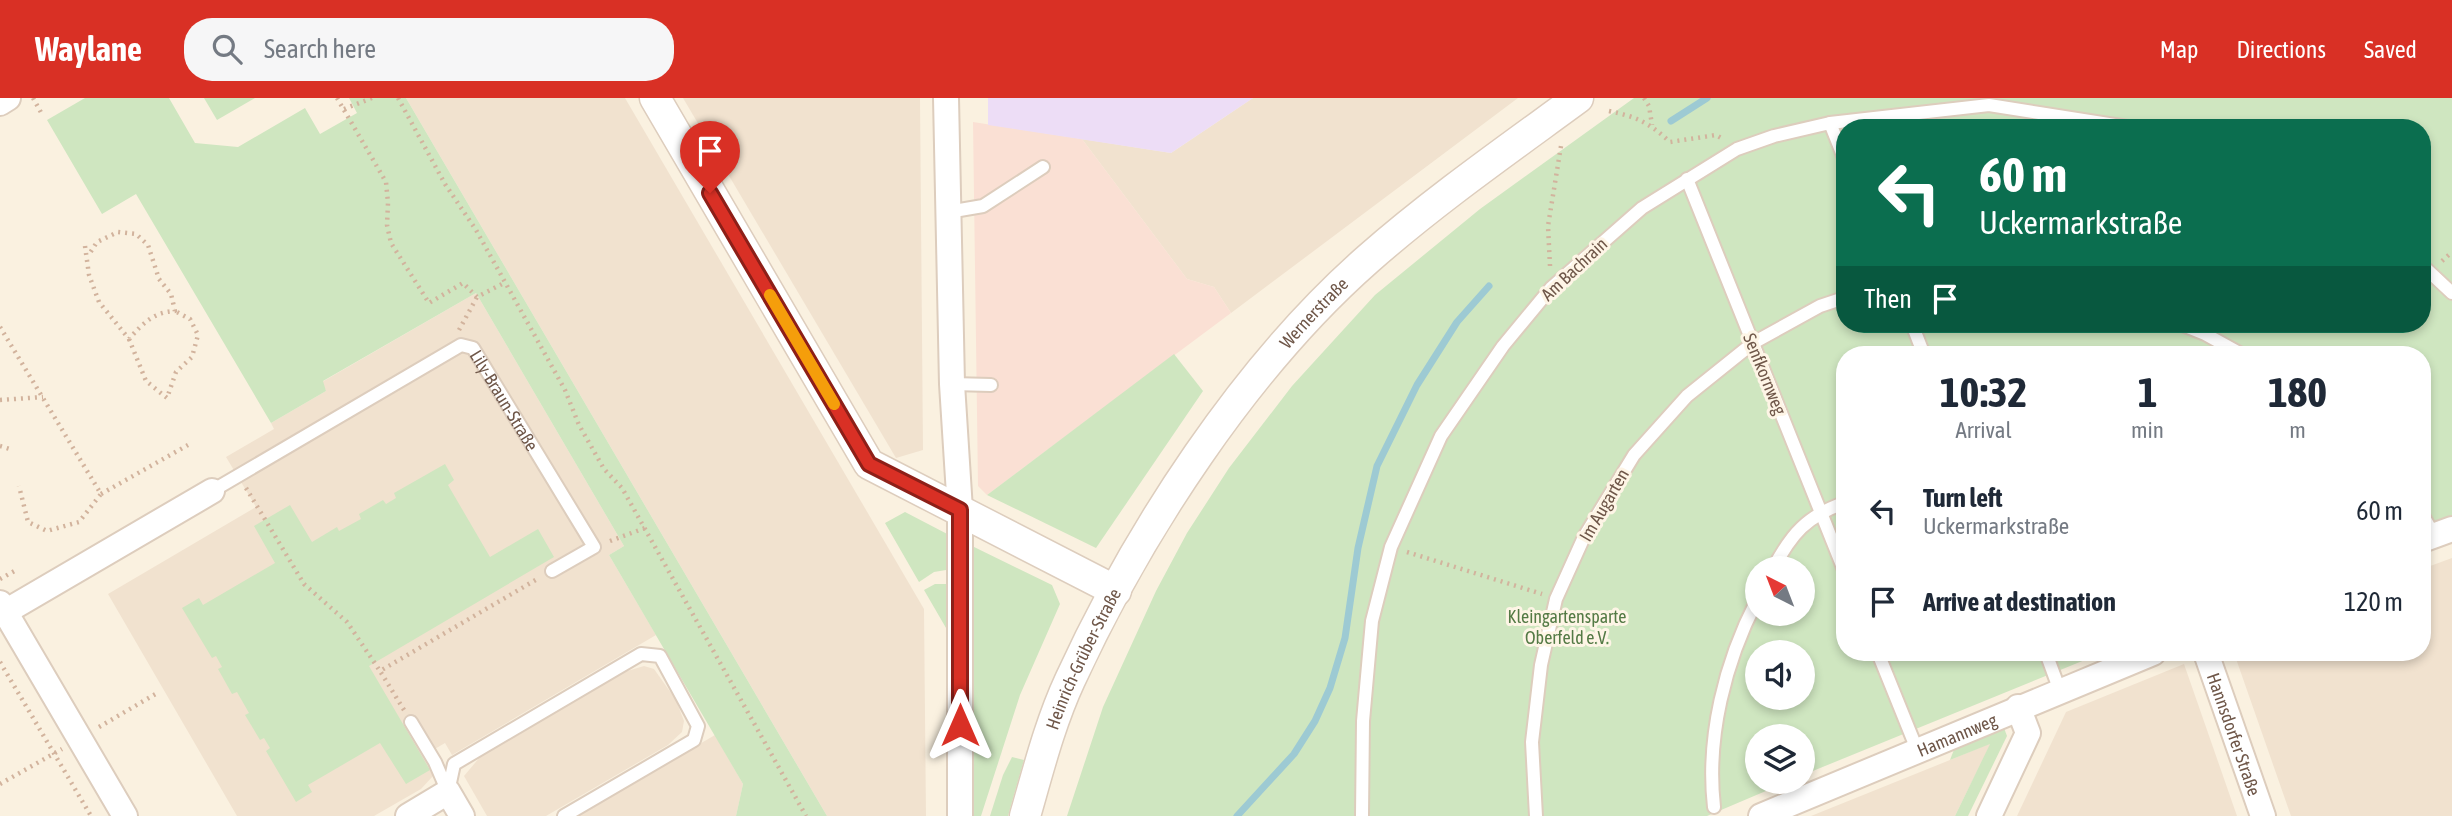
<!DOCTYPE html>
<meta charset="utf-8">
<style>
body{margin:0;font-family:"Asap Condensed",sans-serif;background:#f6f6f7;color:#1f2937;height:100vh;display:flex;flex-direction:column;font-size:26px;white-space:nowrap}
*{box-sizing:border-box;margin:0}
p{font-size:23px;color:#747a83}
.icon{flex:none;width:38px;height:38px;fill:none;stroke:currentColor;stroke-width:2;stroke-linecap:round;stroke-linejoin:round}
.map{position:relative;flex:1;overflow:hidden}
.panel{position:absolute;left:1836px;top:248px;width:595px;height:315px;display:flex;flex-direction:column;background:#fff;border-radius:28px;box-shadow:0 4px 10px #0003}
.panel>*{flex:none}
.hud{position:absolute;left:1836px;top:21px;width:595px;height:214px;border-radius:28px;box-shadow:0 4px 10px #0003;background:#0b6e4f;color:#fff;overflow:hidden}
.needle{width:46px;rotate:318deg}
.tools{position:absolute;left:1745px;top:458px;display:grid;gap:14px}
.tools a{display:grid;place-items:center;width:70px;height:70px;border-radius:50%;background:#fff;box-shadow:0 4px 10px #0003;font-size:35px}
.pin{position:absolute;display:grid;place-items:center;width:60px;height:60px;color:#fff;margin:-72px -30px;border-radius:50% 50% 50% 0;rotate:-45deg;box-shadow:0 0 7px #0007}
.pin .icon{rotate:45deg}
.me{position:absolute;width:77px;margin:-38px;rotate:0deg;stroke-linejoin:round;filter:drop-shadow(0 0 5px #0008)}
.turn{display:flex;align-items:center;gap:24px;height:147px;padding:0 28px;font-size:32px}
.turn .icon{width:91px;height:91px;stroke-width:2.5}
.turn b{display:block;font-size:49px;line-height:60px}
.then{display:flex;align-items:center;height:66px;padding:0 28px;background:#0003;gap:14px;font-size:26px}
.eta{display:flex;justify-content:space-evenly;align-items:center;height:119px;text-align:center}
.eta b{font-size:42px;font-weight:700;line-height:49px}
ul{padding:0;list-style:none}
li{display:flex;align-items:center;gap:21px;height:91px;padding:0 28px}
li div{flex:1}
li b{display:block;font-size:26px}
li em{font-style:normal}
header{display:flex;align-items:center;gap:42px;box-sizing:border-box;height:98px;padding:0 35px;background:#d93025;color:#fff}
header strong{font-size:33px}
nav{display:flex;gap:38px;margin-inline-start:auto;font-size:24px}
.search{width:490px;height:63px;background:#f6f6f7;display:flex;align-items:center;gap:18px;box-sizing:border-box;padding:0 24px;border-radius:28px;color:#747a83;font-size:26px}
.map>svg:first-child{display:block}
.residential{fill:#f1e2cf}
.commercial{fill:#fae0d4}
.education{fill:#edddf6}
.green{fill:#cfe6c0;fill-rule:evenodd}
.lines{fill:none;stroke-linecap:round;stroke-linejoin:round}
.stream{stroke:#9dcad3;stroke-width:7}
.service-casing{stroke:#ddcdbd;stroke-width:16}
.minor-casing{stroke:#ddcdbd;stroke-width:28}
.tertiary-casing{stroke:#ddcdbd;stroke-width:33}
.path{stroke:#d2b39d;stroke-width:4.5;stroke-dasharray:2 5;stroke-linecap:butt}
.service{stroke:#fff;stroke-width:12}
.minor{stroke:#fff;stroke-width:24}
.tertiary{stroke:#fff;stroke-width:30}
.route-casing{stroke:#8d1f18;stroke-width:18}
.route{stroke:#d93025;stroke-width:12}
.slow{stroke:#f59e0b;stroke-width:12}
.labels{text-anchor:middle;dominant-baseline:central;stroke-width:6;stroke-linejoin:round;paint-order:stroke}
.street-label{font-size:18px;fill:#6f5749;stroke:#fef5e6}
.park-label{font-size:18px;fill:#547a45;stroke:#fef5e6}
</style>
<header>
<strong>Waylane</strong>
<div class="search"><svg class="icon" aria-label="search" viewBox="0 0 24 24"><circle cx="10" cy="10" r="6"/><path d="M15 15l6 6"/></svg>Search here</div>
<nav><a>Map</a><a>Directions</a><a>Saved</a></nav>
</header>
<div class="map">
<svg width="2452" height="718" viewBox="0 0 2452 718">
<rect width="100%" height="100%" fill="#faf1e0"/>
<g class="residential">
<polygon points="406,0 625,0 924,511 926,718 827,718"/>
<polygon points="683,0 920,0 923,352 896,360"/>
<polygon points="1253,0 1518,0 1231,215 1214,189 1187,181 1082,41 1171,55"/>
<polygon points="476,195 624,448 609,457 656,537 452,657 445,645 433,652 444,672 433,678 421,691 374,718 237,718 108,496 256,409 226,359 274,331 271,325 326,293 322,284"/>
<polygon points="2452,460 2452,718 2291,718 2234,555 2422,555 2422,471"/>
<polygon points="2184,566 2237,718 2017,718 2066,614"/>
<polygon points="644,568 654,571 676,602 684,623 682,634 668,647 546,718 487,718 464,678 480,659 624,574"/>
<polygon points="715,637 743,686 736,718 577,718"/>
<polygon points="1991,645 1955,718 1811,718 1950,662"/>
</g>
<polygon class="commercial" points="973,24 1082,41 1187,181 1214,189 1231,215 987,397 978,388"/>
<polygon class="education" points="988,0 1253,0 1171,55 988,27"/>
<g class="green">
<polygon points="85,0 169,0 195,45 238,49 305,10 320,36 357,15 349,0 406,0 827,718 736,718 743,686 609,457 624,448 476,195 323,283 326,293 271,325 136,96 102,116 47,22"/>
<polygon points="204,0 255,0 217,22"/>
<path d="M1634,0H2452V418L2422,429V257H1844V555H2102L1803,677L1802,639H1757V684H1787L1707,718H1067L1103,609L1156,493L1187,435L1229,370L1292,288L1375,197L1480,111ZM1844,30H2422V226H1844ZM1757,471H1802V516H1757ZM1757,555H1802V600H1757Z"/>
<polygon points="1174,256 1203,293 1096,450 987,397"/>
<polygon points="445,366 454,382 448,387 490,459 538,431 554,459 369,568 430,672 406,686 380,645 308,687 312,694 296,704 266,653 270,650 264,640 260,642 245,617 249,615 237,594 232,596 218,571 222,569 216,558 212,560 182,510 199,500 203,507 275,465 254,428 290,407 312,444 337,429 339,433 361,421 359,416 383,402 386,406 396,400 394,395"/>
<polygon points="905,414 953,439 952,471 934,474 919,484 885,425"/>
<polygon points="970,447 1052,487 1060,506 1020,597 981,718 970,718"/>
<polygon points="935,486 950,486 947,493 953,542 924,492"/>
<polygon points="2004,630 2007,638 1968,718 1955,718 1990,646 1950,662 1955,649"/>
<polygon points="1012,659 1024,662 1008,718 990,718 1003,677"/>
</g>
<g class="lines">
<g class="stream">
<polyline points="1671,23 1707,0"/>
<polyline points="1237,718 1294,656 1315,623 1330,590 1345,540 1358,450 1377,368 1417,287 1457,224 1489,188"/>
</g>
<g class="service-casing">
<g id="service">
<polyline points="1830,25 1844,60"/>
<polyline points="1687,81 1844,472"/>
<polyline points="948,114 983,108 1043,69"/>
<polyline points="2422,167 2452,195"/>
<polyline points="1912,226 1924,257"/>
<polyline points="2180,226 2205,236 2243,257"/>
<polyline points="952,286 991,287"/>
<path id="s1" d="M212,393L461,247L473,250L594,449L552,473"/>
<polyline points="2422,416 2434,437"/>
<path d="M1773,471C1791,436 1807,418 1844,405"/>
<polyline points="1878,555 1918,654"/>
<polyline points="2046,555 2060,593"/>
<polyline points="411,624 435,664 448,694"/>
<polyline points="448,694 454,666 641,556 660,558 698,628 694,642 564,718"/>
<path d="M1714,709C1706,639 1725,564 1757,502"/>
<polyline points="1362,718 1363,623 1372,523 1391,449 1441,338 1503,248 1551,190 1642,110 1737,51 1774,38 1830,25 1989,7 2134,30"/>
<polyline points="1536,718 1532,644 1541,567 1556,501 1584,439 1634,357 1687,298 1753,245 1820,208 1844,200"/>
</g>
</g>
<g class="minor-casing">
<g id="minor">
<polyline points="946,0 952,286 960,412 960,718"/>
<polyline points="0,5 8,0"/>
<polyline points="2422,442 2452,431"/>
<polyline points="0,505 125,718"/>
<polyline points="0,517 212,393"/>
<path id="s2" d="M2206,555L2263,718"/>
<polyline points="408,718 448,694 462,718"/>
<path id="s3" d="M1761,718L2153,555"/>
<polyline points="1989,718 2028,635 2018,609"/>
</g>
</g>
<g class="tertiary-casing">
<g id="tertiary">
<polyline points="655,0 869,366 1116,493"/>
<path id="s4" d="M1025,718C1038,673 1050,625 1070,582C1138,434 1245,269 1368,161C1434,103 1507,52 1578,0"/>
</g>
</g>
<g class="path">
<polyline points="33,0 43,18"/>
<polyline points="337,0 386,84 388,105 387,127 391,145 429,205 463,185 477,199 504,185"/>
<polyline points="398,0 445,86 476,132 565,292 579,327 604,371 622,390 806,718"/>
<polyline points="1644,0 1649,8 1652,27"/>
<polyline points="344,11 372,0"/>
<path d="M1609,13C1637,19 1648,24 1670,44L1716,37L1723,41"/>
<path d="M85,148L89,177L99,204L129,241C143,225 154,214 175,213L171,196L159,181L148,147L136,136L118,134L97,144L88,158"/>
<polyline points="2442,163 2452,154"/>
<polyline points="1550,168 1548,128 1561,48"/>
<polyline points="0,229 101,396 79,424 47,433 28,424 19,388"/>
<polyline points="459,232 477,199"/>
<polyline points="129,241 146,283 167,300 176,274 192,259 198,237 190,221 175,213"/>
<polyline points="0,302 43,299"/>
<polyline points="0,348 13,352"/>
<polyline points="246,390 304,486 347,524 380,573"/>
<polyline points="101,396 188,347"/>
<polyline points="610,443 645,430"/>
<polyline points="1407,454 1542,496"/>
<polyline points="0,481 18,471"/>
<polyline points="0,564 91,718"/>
<polyline points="404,612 380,573 539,480"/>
<polyline points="99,629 159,594"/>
<polyline points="0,686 62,651"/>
</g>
<use href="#service" class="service"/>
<use href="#minor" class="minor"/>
<use href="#tertiary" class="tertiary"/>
</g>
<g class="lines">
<g class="route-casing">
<polyline id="route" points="710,95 869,366 960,412 960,627"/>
</g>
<use href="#route" class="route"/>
<polyline class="slow" points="770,197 834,306"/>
</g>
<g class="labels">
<g class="street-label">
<text transform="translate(1574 171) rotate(-43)">Am Bachrain</text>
<text stroke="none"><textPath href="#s4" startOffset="586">Wernerstraße</textPath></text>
<text transform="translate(1765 276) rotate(68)">Senfkornweg</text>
<text stroke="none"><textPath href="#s1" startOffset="362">Lily-Braun-Straße</textPath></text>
<text transform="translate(1604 407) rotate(-60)">Im Augarten</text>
<text stroke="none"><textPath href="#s4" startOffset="168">Heinrich-Grüber-Straße</textPath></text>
<text stroke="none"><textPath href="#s3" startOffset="212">Hamannweg</textPath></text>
<text stroke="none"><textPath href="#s2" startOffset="86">Hannsdorfer Straße</textPath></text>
</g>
<g class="park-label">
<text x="1567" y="518">Kleingartensparte<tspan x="1567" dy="21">Oberfeld e.V.</tspan></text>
</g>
</g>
</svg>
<div class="tools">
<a><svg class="needle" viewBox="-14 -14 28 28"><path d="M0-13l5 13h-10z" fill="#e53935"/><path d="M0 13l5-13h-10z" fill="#747a83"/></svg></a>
<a><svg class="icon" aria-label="sound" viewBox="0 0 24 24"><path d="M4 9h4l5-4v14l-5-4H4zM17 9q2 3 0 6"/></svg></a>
<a><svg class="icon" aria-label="layers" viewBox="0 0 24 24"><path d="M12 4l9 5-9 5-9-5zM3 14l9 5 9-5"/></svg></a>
</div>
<div class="pin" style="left:710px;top:95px;background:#d93025"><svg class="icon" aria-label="arrive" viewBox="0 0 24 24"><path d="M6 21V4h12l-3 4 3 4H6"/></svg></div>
<svg class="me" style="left:960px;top:627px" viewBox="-20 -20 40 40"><path d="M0-17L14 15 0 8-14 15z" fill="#d93025" stroke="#fff" stroke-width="4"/></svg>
<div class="hud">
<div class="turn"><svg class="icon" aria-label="left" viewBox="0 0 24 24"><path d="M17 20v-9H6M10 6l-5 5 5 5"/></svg><div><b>60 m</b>Uckermarkstraße</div></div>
<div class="then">Then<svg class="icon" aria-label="arrive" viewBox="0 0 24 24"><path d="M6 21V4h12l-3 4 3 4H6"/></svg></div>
</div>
<section class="panel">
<div class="eta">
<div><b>10:32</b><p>Arrival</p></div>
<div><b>1</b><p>min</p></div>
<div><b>180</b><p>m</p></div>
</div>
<ul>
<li><svg class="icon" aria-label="left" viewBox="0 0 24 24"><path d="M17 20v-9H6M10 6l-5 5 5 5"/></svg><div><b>Turn left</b><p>Uckermarkstraße</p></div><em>60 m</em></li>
<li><svg class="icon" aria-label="arrive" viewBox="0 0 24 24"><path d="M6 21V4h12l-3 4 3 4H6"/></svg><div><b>Arrive at destination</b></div><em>120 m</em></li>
</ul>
</section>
</div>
